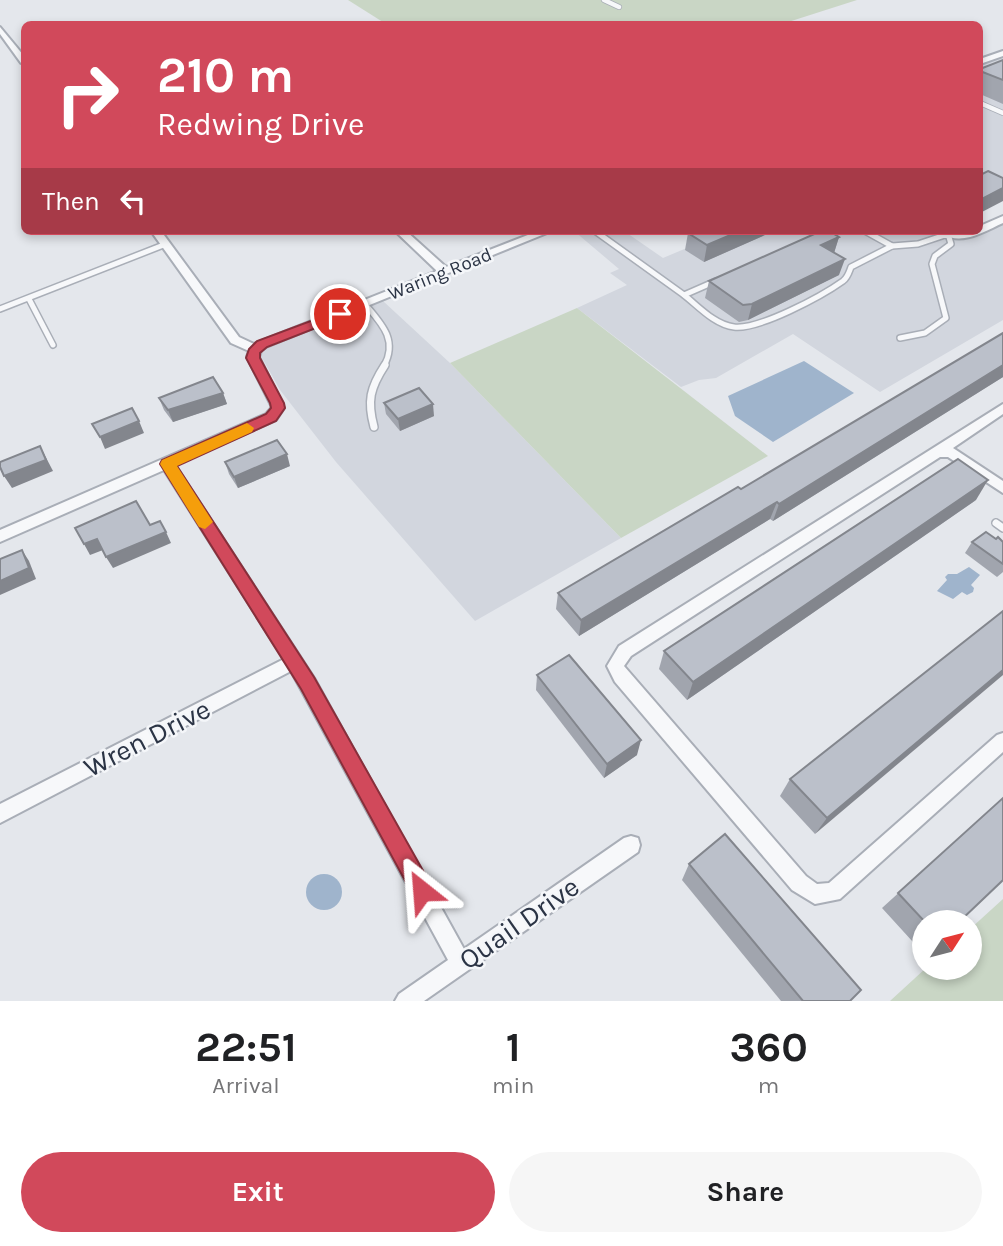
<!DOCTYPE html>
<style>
body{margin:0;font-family:Karla,sans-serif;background:#f6f6f6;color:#202124;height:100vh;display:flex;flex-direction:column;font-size:26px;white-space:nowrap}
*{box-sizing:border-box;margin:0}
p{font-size:23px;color:#757577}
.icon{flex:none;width:38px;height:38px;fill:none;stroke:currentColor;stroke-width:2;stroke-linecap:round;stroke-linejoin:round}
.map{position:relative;height:1001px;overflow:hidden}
.drawer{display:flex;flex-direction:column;background:#fff;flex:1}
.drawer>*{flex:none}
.banner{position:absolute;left:21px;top:21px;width:962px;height:214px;border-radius:10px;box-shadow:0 4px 10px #0003;background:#d1495b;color:#fff;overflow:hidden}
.needle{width:46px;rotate:54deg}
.fabs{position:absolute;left:912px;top:910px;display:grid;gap:14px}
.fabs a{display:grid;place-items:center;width:70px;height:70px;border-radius:50%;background:#fff;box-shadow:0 4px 10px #0003;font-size:35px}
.pin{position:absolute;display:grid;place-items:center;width:60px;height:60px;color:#fff;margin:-30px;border:4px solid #fff;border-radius:50%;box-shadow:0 2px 7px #0007}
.me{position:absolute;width:77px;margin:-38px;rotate:332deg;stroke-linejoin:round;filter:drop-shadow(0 0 5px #0008)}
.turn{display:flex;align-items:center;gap:24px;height:147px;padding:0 21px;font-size:32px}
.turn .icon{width:91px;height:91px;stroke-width:2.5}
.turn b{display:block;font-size:49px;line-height:60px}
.then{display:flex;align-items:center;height:66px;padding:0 21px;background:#0003;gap:14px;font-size:26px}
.eta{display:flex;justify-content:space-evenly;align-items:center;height:119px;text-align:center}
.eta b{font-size:42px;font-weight:700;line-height:49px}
.primary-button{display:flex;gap:14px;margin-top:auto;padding:14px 21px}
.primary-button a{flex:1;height:80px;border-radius:42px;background:#d1495b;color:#fff;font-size:28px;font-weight:700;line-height:80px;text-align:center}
.primary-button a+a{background:#f6f6f6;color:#202124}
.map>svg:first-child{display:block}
.built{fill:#d2d6de}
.green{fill:#c9d6c5}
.water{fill:#9fb4cc}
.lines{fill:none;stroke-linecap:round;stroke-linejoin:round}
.service-far2-casing{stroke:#a9aeb7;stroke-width:6}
.service-far1-casing{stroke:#a9aeb7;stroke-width:8}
.service-casing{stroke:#a9aeb7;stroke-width:10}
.minor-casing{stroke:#a9aeb7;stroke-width:4}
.service-far2{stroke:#f7f8fa;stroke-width:4.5}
.service-far1{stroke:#f7f8fa;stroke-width:5}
.service{stroke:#f7f8fa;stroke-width:7}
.minor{fill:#f7f8fa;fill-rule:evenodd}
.wall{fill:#a1a5ae}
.shaded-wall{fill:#83868d}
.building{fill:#bbc0ca;stroke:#83868d;stroke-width:2}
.route{fill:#d1495b;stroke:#882f3b;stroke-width:2}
.slow{fill:#f59e0b}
.labels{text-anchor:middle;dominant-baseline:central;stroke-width:5;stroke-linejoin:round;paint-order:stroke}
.far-street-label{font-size:19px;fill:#2b3445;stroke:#f4f6f9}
.near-street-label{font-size:28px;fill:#2b3445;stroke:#f4f6f9}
</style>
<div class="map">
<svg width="1003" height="1001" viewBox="0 0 1003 1001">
<rect width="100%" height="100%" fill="#e4e7ec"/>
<g class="built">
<polygon points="1003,56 1003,184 980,173 980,65"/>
<polygon points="1003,224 1003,320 880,392 793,334 716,378 699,380 681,387 577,308 627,285 610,273 619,269 574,231 624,231 663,258 727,231 941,231 942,237 968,238 980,236"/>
<polygon points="383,301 450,363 621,538 475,621 336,462 280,390 261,356 266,347"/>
</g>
<g class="green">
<polygon points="348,0 857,0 782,24 386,24"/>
<polygon points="577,308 768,456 621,538 450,363"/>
<polygon points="1003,899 1003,1001 890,1001 926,968 970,968 970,929"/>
</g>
<g class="water">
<polygon points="804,361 854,393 773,442 735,416 728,396"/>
<polygon points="969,567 980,575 971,585 974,588 973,592 967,595 962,592 953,599 937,591 947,580 945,577 948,574 957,574"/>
<circle cx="324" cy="892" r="18"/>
</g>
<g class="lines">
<g class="service-far2-casing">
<g id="service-far2">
<polyline points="604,0 619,7"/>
<polyline points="980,103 1003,113"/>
</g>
</g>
<g class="service-far1-casing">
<g id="service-far1">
<polyline points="595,231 684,295 716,281"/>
<polyline points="865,231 892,246 918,244 948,234 951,244 935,256 932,264 946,318 925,333 900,338"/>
<path d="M684,295C698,306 715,325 734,327C759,330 822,296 843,281C848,277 849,272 851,267L892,246"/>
<polyline points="29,299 53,345"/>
<path d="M365,304C382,324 398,340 384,366"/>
<polyline points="0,309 166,244"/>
</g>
</g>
<g class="service-casing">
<g id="service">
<path d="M374,427C367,401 370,388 385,365"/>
<polyline points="996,523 1003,528"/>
</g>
</g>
<g class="minor-casing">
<g id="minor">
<polygon points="0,27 24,56 24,63 21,63 0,34"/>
<polygon points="1003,51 1003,56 980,64 980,59"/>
<path d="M1003,216V223C985,231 962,246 943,234L948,231H980V226Z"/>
<polygon points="151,231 161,231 239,337 254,344 437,271 395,231 406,231 446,267 538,231 552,231 266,347 261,351 259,357 284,408 276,420 175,465 314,678 464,949 624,838 631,836 638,838 640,845 638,852 424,1001 395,1001 399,994 448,960 291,671 0,823 0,804 284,659 164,470 0,542 0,530 266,414 272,407 247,357 249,351 231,343"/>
<polygon points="1003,404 1003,414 953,448 1003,481 1003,493 948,457 940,457 631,656 624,666 806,876 817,884 829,883 997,735 1003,733 1003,752 840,899 815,904 792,890 615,682 607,666 619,646"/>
</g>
</g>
<use href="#service-far2" class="service-far2"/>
<use href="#service-far1" class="service-far1"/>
<use href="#service" class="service"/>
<use href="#minor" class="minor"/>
</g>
<g class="wall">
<polygon points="1003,60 1003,104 980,94 980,69"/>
<polygon points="774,231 704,262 685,250 688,233"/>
<polygon points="839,237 834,253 839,275 748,320 739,322 705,298 709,281"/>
<polygon points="1003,333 1003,377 773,521 770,519 579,636 556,609 558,593 741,489"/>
<polygon points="223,393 227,404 173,422 164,410 159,398"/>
<polygon points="384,403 434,416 400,431 386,414"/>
<polygon points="225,462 290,466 238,488 229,474"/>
<polygon points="976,500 687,700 659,669 664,651"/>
<polygon points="996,539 1003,542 1003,572 997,577 965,553 972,542"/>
<polygon points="1003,611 815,834 780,796 790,779"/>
<polygon points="537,675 637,755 604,778 536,690"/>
<polygon points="1003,798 959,922 924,922 924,952 923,953 882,908"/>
<polygon points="689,864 850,1001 781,1001 682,880"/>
</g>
<g class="shaded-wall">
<polygon points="1003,188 1003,201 980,213 980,200"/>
<polygon points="740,231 774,231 704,262 707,245"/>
<polygon points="839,237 834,253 821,245"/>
<polygon points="845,259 839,275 748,320 752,304"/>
<polygon points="1003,365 1003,377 773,521 779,504"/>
<polygon points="223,393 227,404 173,422 168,410"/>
<polygon points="433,404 434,416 400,431 398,419"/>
<polygon points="139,421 144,433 105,449 100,437"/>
<polygon points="40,446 53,471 12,488 4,476"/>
<polygon points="287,454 290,466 238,488 234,477"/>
<polygon points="988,480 976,500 687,700 693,682"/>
<polygon points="777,502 770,519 579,636 581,620"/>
<polygon points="166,532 171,543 113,568 106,557"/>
<polygon points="97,539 103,550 90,555 84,544"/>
<polygon points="22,550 29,561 36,579 0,595 0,581"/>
<polygon points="1003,670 1003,675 815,834 827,818"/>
<polygon points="641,740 637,755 604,778 607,764"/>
</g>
<g class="building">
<polygon points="1003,60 1003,80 980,71 980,69"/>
<polygon points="988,171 1003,178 1003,188 980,200 980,175"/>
<polygon points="691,231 740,231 707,245 688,233"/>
<polygon points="821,231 829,231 839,237 821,245 845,259 752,304 743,305 709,281"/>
<polygon points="1003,333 1003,365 779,504 777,502 581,620 558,593 738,487 741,489"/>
<polygon points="213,377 223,393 168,410 159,398"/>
<polygon points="419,388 433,404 398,419 384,403"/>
<polygon points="132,408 139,421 100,437 92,424"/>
<polygon points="277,440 287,454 234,477 225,462"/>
<polygon points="40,446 46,460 4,476 0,467 0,462"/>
<polygon points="958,459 988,480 693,682 664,651"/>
<polygon points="136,501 150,525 160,521 166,532 106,557 97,539 84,544 75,528"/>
<polygon points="986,532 996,539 998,537 1003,542 1003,564 972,542"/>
<polygon points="22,550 29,568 0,581 0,559"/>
<polygon points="1003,611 1003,670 827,818 790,779"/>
<polygon points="569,655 641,740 607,764 537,675"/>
<polygon points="1003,798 1003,880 959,922 925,922 898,893"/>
<polygon points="725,834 861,990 850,1001 803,1001 689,864"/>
</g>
<polygon class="route" points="340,310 344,311 344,317 267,347 260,353 260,358 284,403 285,408 276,421 177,466 314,677 430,883 434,891 430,899 422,902 415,899 301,689 160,464 162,460 266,414 271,408 270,403 246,358 249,349 257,341"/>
<polygon class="slow" points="247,423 254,428 252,432 177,466 213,522 205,529 199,527 160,464 162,460"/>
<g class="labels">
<g class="far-street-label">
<text transform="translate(440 274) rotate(-22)">Waring Road</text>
</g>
<g class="near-street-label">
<text transform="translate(147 738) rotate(-27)">Wren Drive</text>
<text transform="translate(519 923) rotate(-35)">Quail Drive</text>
</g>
</g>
</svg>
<div class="fabs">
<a><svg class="needle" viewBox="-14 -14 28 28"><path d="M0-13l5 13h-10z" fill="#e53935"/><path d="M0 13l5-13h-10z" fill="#757577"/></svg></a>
</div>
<div class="pin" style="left:340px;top:314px;background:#d93025"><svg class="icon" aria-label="arrive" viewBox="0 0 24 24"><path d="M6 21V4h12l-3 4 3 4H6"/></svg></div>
<svg class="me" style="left:422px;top:891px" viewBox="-20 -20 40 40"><path d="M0-17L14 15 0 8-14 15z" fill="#d1495b" stroke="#fff" stroke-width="4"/></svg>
<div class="banner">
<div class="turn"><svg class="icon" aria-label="right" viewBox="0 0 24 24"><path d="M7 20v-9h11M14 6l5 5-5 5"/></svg><div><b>210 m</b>Redwing Drive</div></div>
<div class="then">Then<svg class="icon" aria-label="left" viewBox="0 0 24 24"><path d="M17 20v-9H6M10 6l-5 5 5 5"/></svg></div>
</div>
</div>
<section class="drawer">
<div class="eta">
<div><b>22:51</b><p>Arrival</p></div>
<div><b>1</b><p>min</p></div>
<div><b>360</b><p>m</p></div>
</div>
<div class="primary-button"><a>Exit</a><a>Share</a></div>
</section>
